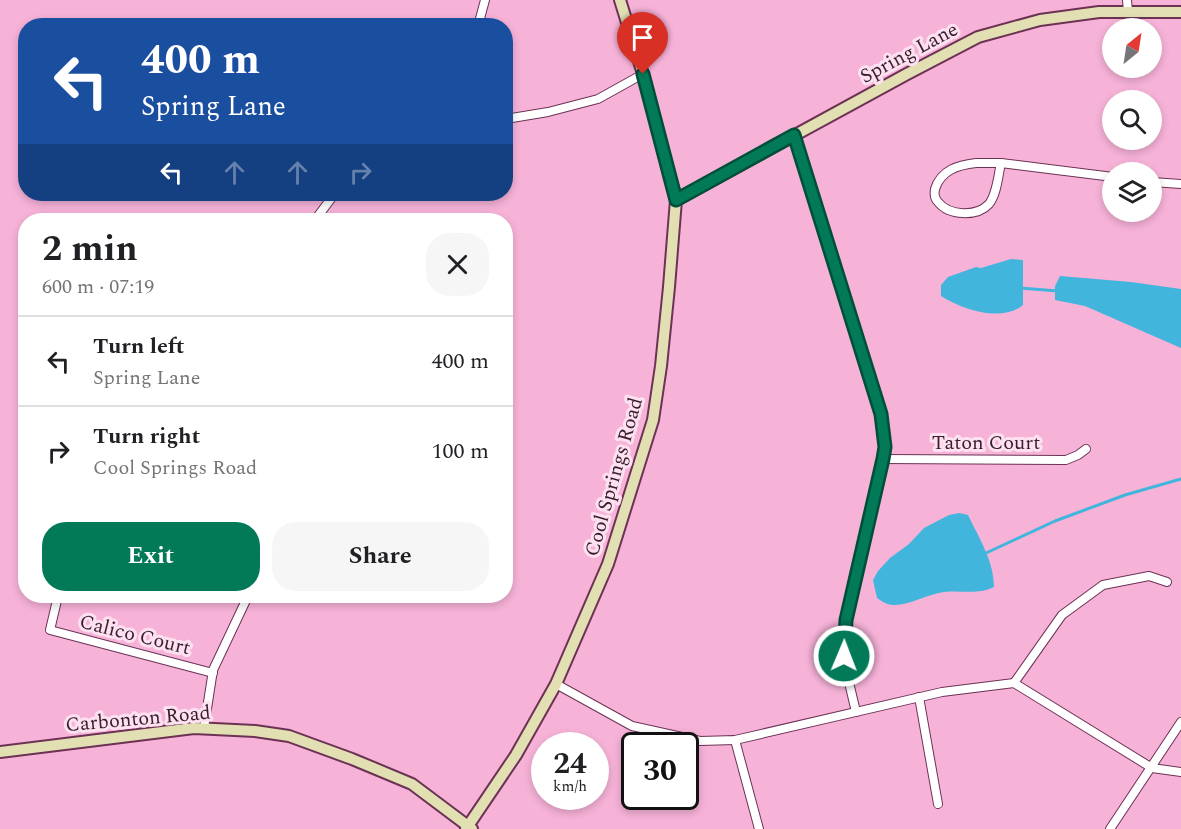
<!DOCTYPE html>
<meta charset="utf-8">
<style>
body{margin:0;font-family:Spectral,serif;background:#f6f6f6;color:#202124;height:100vh;display:flex;flex-direction:column;font-size:22px;white-space:nowrap}
*{box-sizing:border-box;margin:0}
p{font-size:20px;color:#757577}
.icon{flex:none;width:33px;height:33px;fill:none;stroke:currentColor;stroke-width:2;stroke-linecap:round;stroke-linejoin:round}
.map{position:relative;flex:1;overflow:hidden}
.panel{position:absolute;left:18px;top:213px;width:495px;height:390px;display:flex;flex-direction:column;background:#fff;border-radius:24px;box-shadow:0 3px 9px #0003}
.panel>*{flex:none}
.hud{position:absolute;left:18px;top:18px;width:495px;height:183px;border-radius:24px;box-shadow:0 3px 9px #0003;background:#1a4fa0;color:#fff;overflow:hidden}
.needle{width:39px;rotate:30deg}
.controls{position:absolute;left:1102px;top:18px;display:grid;gap:12px}
.controls a{display:grid;place-items:center;width:60px;height:60px;border-radius:50%;background:#fff;box-shadow:0 3px 9px #0003;font-size:30px}
.speed{position:absolute;left:531px;top:732px;display:flex;gap:12px;font-size:30px;font-weight:700;text-align:center}
.speed>*{display:grid;place-content:center;width:78px;height:78px;border-radius:50%;background:#fff;box-shadow:0 3px 9px #0003;line-height:1}
.speed small{font-size:15px;font-weight:400}
.speed .limit{border:3px solid #111;border-radius:9px;background:#fff;color:#111}
.pin{position:absolute;display:grid;place-items:center;width:51px;height:51px;color:#fff;margin:-62px -26px;border-radius:50% 50% 50% 0;rotate:-45deg;box-shadow:0 0 6px #0007}
.pin .icon{rotate:45deg}
.me{position:absolute;width:66px;margin:-33px;rotate:1deg;stroke-linejoin:round;filter:drop-shadow(0 0 4px #0008)}
.turn{display:flex;align-items:center;gap:21px;height:126px;padding:0 24px;font-size:27px}
.turn .icon{width:78px;height:78px;stroke-width:2.5}
.turn b{display:block;font-size:42px;line-height:51px}
.lanes{display:flex;align-items:center;height:57px;padding:0 24px;background:#0003;justify-content:center;gap:30px;direction:ltr}
.lanes .off{opacity:.35}
.round{display:grid;place-items:center;flex:none;width:63px;height:63px;border-radius:24px;background:#f6f6f6}
.overview{display:flex;align-items:center;justify-content:space-between;height:102px;padding:0 24px}
h1{font-size:36px;font-weight:700;line-height:45px}
.action{display:flex;gap:12px;margin-top:auto;padding:12px 24px}
.action a{flex:1;height:69px;border-radius:24px;background:#027a58;color:#fff;font-size:24px;font-weight:700;line-height:69px;text-align:center}
.action a+a{background:#f6f6f6;color:#202124}
ul{padding:0;list-style:none}
li{display:flex;align-items:center;gap:18px;height:90px;padding:0 24px;border-top:2px solid #e0e0e0}
li div{flex:1}
li b{display:block;font-size:22px}
li em{font-style:normal}
.map>svg:first-child{display:block}
.water{fill:#41b5dc}
.lines{fill:none;stroke-linecap:round;stroke-linejoin:round}
.stream{stroke:#41b5dc;stroke-width:3}
.street-casing{stroke:#6b3254;stroke-width:10}
.secondary-casing{stroke:#6b3254;stroke-width:14}
.street{stroke:#fff;stroke-width:8}
.secondary{stroke:#e2dfb3;stroke-width:10}
.route-casing{stroke:#014f39;stroke-width:15}
.route{stroke:#027a58;stroke-width:10}
.labels{text-anchor:middle;dominant-baseline:central;stroke-width:6;stroke-linejoin:round;paint-order:stroke}
.street-label{font-size:20px;fill:#381e2d;stroke:#fee1f1}
</style>
<div class="map">
<svg width="1181" height="829" viewBox="0 0 1181 829">
<rect width="100%" height="100%" fill="#f7b2d8"/>
<g class="water">
<path d="M1011,259L1023,260V305C1002,323 961,309 941,296V285L948,277L976,267L981,268Z"/>
<polygon points="1060,276 1131,282 1181,289 1181,348 1085,306 1055,300 1055,286"/>
<path d="M959,513L968,515C979,538 994,561 994,587C978,595 962,590 944,592C927,594 911,605 894,605C887,605 883,602 877,598L873,580L878,571L890,558L909,544L924,528L949,515Z"/>
</g>
<g class="lines">
<g class="stream">
<polyline points="1020,288 1058,291"/>
<polyline points="984,554 1055,521 1125,495 1181,479"/>
</g>
<g class="street-casing">
<g id="street">
<polyline points="1127,0 1128,12"/>
<polyline points="478,26 485,0"/>
<polyline points="506,119 548,112 598,99 643,74"/>
<polyline points="794,135 881,414 885,447 883,459 853,580 844,629 847,674 856,712"/>
<path d="M976,163H1001C998,176 997,194 989,204C977,217 949,216 938,202C934,198 934,194 935,189C941,170 958,165 976,163Z"/>
<polyline points="1001,163 1113,177"/>
<polyline points="1152,182 1181,184"/>
<polyline points="315,220 333,196 337,194"/>
<polyline points="23,353 26,354"/>
<polyline points="883,459 1066,460 1078,455 1086,449"/>
<polyline points="58,596 50,630 213,673"/>
<polyline points="1014,683 1062,615 1103,585 1149,576 1167,582"/>
<polyline points="556,684 632,726 700,741 735,740 942,692 1014,683 1152,768 1181,772"/>
<polyline points="919,697 938,804"/>
<polyline points="204,728 213,670 248,596"/>
<polyline points="735,740 759,829"/>
<polyline points="1110,829 1181,722"/>
</g>
</g>
<g class="secondary-casing">
<g id="secondary">
<polyline points="676,200 907,74 978,37 1040,20 1099,12 1181,12"/>
<polyline points="0,752 194,728 255,731 289,736 352,759 412,784 472,829"/>
<polyline points="466,829 516,755 556,684 608,564 653,420 661,366 669,287 676,200 643,74 620,0"/>
</g>
</g>
<use href="#street" class="street"/>
<use href="#secondary" class="secondary"/>
</g>
<g class="lines">
<g class="route-casing">
<polyline id="route" points="643,74 676,200 794,135 881,414 885,447 883,459 846,620 844,656"/>
</g>
<use href="#route" class="route"/>
</g>
<g class="labels">
<g class="street-label">
<text transform="translate(909 53) rotate(-28)">Spring Lane</text>
<text x="986" y="443">Taton Court</text>
<text transform="translate(614 477) rotate(-74)">Cool Springs Road</text>
<text transform="translate(135 635) rotate(14)">Calico Court</text>
<text transform="translate(138 719) rotate(-5)">Carbonton Road</text>
</g>
</g>
</svg>
<div class="controls">
<a><svg class="needle" viewBox="-14 -14 28 28"><path d="M0-13l5 13h-10z" fill="#e53935"/><path d="M0 13l5-13h-10z" fill="#757577"/></svg></a>
<a><svg class="icon" aria-label="search" viewBox="0 0 24 24"><circle cx="10" cy="10" r="6"/><path d="M15 15l6 6"/></svg></a>
<a><svg class="icon" aria-label="layers" viewBox="0 0 24 24"><path d="M12 4l9 5-9 5-9-5zM3 14l9 5 9-5"/></svg></a>
</div>
<div class="speed"><div>24<small>km/h</small></div><div class="limit">30</div></div>
<div class="pin" style="left:643px;top:74px;background:#d93025"><svg class="icon" aria-label="arrive" viewBox="0 0 24 24"><path d="M6 21V4h12l-3 4 3 4H6"/></svg></div>
<svg class="me" style="left:844px;top:656px" viewBox="-20 -20 40 40"><circle r="17" fill="#027a58" stroke="#fff" stroke-width="3"/><path d="M0-11L8 9 0 5-8 9z" fill="#fff"/></svg>
<div class="hud">
<div class="turn"><svg class="icon" aria-label="left" viewBox="0 0 24 24"><path d="M17 20v-9H6M10 6l-5 5 5 5"/></svg><div><b>400 m</b>Spring Lane</div></div>
<div class="lanes"><svg class="icon" aria-label="left" viewBox="0 0 24 24"><path d="M17 20v-9H6M10 6l-5 5 5 5"/></svg><svg class="icon off" aria-label="ahead" viewBox="0 0 24 24"><path d="M12 20V5M6 11l6-6 6 6"/></svg><svg class="icon off" aria-label="ahead" viewBox="0 0 24 24"><path d="M12 20V5M6 11l6-6 6 6"/></svg><svg class="icon off" aria-label="right" viewBox="0 0 24 24"><path d="M7 20v-9h11M14 6l5 5-5 5"/></svg></div>
</div>
<section class="panel">
<div class="overview"><div><h1>2 min</h1><p>600 m · 07:19</p></div><a class="round"><svg class="icon" aria-label="close" viewBox="0 0 24 24"><path d="M6 6l12 12M18 6L6 18"/></svg></a></div>
<ul>
<li><svg class="icon" aria-label="left" viewBox="0 0 24 24"><path d="M17 20v-9H6M10 6l-5 5 5 5"/></svg><div><b>Turn left</b><p>Spring Lane</p></div><em>400 m</em></li>
<li><svg class="icon" aria-label="right" viewBox="0 0 24 24"><path d="M7 20v-9h11M14 6l5 5-5 5"/></svg><div><b>Turn right</b><p>Cool Springs Road</p></div><em>100 m</em></li>
</ul>
<div class="action"><a>Exit</a><a>Share</a></div>
</section>
</div>
